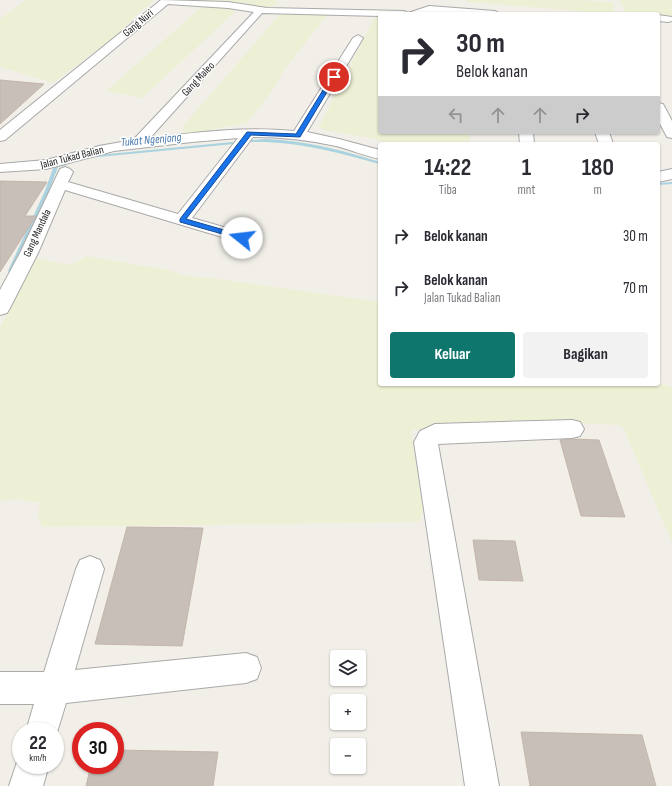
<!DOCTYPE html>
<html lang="id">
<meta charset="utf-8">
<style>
body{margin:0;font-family:"Sofia Sans Condensed",sans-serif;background:#f2f2f3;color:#2b2b33;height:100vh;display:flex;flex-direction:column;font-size:15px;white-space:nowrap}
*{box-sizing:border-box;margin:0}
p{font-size:13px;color:#7c7c81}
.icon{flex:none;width:22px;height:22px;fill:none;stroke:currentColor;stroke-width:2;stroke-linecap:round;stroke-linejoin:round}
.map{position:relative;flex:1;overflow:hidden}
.panel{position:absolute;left:378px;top:142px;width:282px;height:244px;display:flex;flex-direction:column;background:#fff;border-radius:4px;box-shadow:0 1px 3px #0004}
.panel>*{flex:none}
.top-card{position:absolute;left:378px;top:12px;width:282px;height:122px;border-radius:4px;box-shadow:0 1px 3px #0004;background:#fff;color:#2b2b33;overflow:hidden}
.buttons{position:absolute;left:330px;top:650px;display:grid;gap:8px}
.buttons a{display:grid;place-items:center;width:36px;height:36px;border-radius:4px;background:#fff;box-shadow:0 1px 3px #0004;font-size:20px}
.speed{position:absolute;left:12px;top:722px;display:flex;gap:8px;font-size:20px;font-weight:700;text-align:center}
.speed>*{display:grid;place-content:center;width:52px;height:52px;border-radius:50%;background:#fff;box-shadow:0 1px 3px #0004;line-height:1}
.speed small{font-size:10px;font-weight:400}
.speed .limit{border:6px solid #d22;background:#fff;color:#111}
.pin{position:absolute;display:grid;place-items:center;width:34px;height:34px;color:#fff;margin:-17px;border:2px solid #fff;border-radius:50%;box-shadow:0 1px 4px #0007}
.me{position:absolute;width:44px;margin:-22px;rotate:286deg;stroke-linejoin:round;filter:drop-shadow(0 0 3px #0008)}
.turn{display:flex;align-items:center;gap:14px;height:84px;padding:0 12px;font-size:18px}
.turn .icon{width:52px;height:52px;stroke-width:2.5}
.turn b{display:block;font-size:28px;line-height:34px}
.lanes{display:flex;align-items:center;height:38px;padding:0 12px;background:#0003;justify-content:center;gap:20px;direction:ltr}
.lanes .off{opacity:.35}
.eta{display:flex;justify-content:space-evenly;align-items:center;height:68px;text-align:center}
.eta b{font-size:24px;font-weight:700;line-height:28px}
.action{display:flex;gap:8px;margin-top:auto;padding:8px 12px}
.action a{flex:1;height:46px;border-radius:4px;background:#0f766e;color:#fff;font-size:16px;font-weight:700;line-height:46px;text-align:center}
.action a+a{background:#f2f2f3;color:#2b2b33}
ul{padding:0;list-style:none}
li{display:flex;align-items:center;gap:12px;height:52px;padding:0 12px}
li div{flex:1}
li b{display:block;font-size:15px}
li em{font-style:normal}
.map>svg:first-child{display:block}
.farmland{fill:#eef0d5}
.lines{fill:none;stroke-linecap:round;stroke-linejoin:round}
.stream{fill:#aad3df;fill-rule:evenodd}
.building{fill:#c7bfb8;stroke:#c4b6ab}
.minor-casing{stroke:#a9a9a9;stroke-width:2}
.minor{fill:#fff;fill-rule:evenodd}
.route{fill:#1a73e8;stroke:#114b97}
.labels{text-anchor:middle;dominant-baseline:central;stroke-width:3;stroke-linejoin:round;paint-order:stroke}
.far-street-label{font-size:11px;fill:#222;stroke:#fff}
.far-water-label{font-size:12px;font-style:italic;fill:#4a7aab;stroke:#fff}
</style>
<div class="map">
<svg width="672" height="786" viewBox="0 0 672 786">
<rect width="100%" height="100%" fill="#f2efe9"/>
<g class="farmland">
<polygon points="26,0 155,0 142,10 119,33 53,83 0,67 0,19"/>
<polygon points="181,0 277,0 276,5 270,8"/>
<polygon points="466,0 577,0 611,2 613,4 615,14 586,14 580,11 469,2 467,2"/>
<polygon points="619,0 672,0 672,18 658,17 658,14 627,14"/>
<polygon points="203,6 228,8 236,11 142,98 106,91"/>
<polygon points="281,13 327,15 285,69 269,95 247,123 191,133 184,133 182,129 183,126"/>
<polygon points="380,16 380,132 470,132 469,144 388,144 375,139 325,130 319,127 374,18"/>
<polygon points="86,256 174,271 181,275 226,280 380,302 380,384 658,383 672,387 672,543 624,429 619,425 569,423 411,430 423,511 419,522 42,527 38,515 40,503 17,499 0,501 0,327 18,293 33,258 36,257 42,260 67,264 76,263"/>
</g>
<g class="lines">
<g class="stream">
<path d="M267,139C306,141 343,150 380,162V164C335,152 298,141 250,142L248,141L250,140Z"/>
<polygon points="232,142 234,143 234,144 88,158 86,157 88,156"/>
<polygon points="65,163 67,163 67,165 58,167 48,193 14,271 13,272 9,272 8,271 44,193 54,166"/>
<polygon points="672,182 672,184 658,185 658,183"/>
</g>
</g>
<g class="building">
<polygon points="0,80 44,84 0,124"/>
<polygon points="0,181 47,182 25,216 36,216 0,272"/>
<polygon points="573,439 599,440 625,517 581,516 560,440"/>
<polygon points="127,527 203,528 182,646 95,644"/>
<polygon points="473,540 515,541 523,581 479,580"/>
<polygon points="521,732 642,735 656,786 530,786"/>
<polygon points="115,750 218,752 213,786 86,786 91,765 115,765"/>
</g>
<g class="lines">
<g class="minor-casing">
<g id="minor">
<path d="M161,0L228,2L267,8L404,11L408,13L429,6L495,11L500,14H456L430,12L423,14H380V16L262,13L150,138C198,132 246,126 294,131L353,38L358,35L363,38L307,132L339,139L380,150V159C365,156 351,150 336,146C308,140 281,137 253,137L192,218L248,234L251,238L248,242L242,243L65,190L38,253L10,308L7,313L0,315V290L20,253L60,169L65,167L70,169L73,172L68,182L178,214L238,138L192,142L114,151L46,169L0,172V164L46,160L99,146L133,140L254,12L228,8L168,4L5,140L0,141V130Z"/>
<polygon points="658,15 672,17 672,21 668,22 658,21"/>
<polygon points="658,103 663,104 672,121 672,138 667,137 658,120"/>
<polygon points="519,132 533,132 534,144 520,144"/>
<polygon points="595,132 609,132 613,144 599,144"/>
<polygon points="672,169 672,179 658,182 658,172"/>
<polygon points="572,420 580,422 584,429 580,436 572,438 438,444 499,786 465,786 414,442 420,431 435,424"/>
<polygon points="90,556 100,560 104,569 75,670 246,653 257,657 261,668 257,679 246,683 66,703 55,739 55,731 26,731 34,704 0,704 0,672 44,672 76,569 80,560"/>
<polygon points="20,753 21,765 49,765 43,786 9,786"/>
</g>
</g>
<use href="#minor" class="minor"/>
</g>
<polygon class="route" points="334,76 336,77 300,137 251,135 186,219 245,236 245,239 240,239 180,222 180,219 247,132 296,134 331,77"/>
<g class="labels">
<g class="far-street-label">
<text transform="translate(138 23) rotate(-40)">Gang Nuri</text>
<text transform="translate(198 79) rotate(-47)">Gang Maleo</text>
<text transform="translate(72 157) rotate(-14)">Jalan Tukad Balian</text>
<text transform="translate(37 233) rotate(-65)">Gang Mandala</text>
</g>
<g class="far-water-label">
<text transform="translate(151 140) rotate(-5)">Tukat Ngenjong</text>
</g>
</g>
</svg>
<div class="buttons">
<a><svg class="icon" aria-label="layers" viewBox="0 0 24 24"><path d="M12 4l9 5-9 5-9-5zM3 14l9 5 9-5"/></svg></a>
<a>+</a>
<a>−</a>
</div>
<div class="speed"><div>22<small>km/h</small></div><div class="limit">30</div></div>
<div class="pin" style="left:334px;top:77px;background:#d93025"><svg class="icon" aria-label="arrive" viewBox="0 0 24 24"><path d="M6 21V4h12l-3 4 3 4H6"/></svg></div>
<svg class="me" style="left:242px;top:238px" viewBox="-20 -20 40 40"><circle r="19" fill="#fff"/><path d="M0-13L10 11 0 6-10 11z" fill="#1a73e8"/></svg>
<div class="top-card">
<div class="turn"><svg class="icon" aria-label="right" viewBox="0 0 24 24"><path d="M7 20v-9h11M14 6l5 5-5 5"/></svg><div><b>30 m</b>Belok kanan</div></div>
<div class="lanes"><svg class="icon off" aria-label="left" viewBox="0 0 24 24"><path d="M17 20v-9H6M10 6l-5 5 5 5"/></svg><svg class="icon off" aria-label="ahead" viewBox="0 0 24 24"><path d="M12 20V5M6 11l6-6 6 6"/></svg><svg class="icon off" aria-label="ahead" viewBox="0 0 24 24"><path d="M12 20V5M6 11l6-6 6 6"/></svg><svg class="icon" aria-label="right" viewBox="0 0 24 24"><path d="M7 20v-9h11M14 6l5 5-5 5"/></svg></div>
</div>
<section class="panel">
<div class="eta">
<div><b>14:22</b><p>Tiba</p></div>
<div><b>1</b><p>mnt</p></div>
<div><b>180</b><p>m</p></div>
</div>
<ul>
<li><svg class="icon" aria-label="right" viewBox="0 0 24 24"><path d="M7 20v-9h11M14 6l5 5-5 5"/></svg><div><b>Belok kanan</b></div><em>30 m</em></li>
<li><svg class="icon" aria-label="right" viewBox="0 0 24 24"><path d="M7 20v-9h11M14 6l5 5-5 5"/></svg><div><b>Belok kanan</b><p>Jalan Tukad Balian</p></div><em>70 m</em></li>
</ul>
<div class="action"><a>Keluar</a><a>Bagikan</a></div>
</section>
</div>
